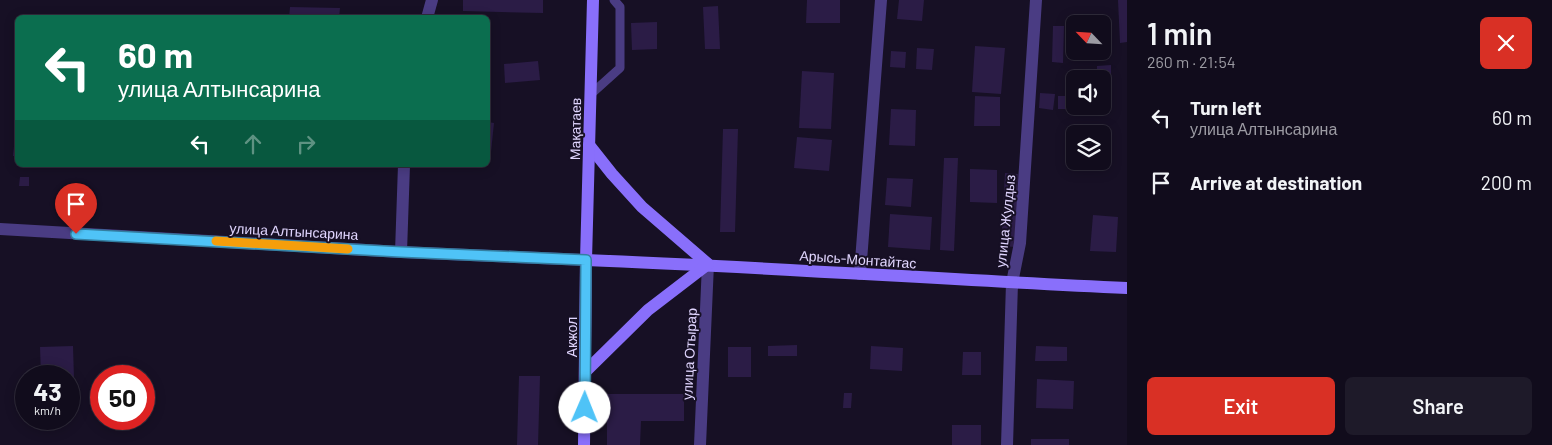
<!DOCTYPE html>
<meta charset="utf-8">
<style>
body{margin:0;font-family:Barlow,sans-serif;background:#1e1a29;color:#f1f3f6;height:100vh;display:flex;flex-direction:column;font-size:19px;white-space:nowrap}
*{box-sizing:border-box;margin:0}
p{font-size:16px;color:#9c9ba3}
.icon{flex:none;width:28px;height:28px;fill:none;stroke:currentColor;stroke-width:2;stroke-linecap:round;stroke-linejoin:round}
.map{position:relative;flex:1;overflow:hidden}
.panel{display:flex;flex-direction:column;background:#110c1c;width:425px}
.panel>*{flex:none}
.guide{position:absolute;left:15px;top:15px;width:475px;height:152px;border-radius:8px;box-shadow:0 2px 12px #0003,0 0 0 1px #302c3b;background:#0b6e4f;color:#fff;overflow:hidden}
.needle{width:32px;rotate:295deg}
.controls{position:absolute;left:1066px;top:15px;display:grid;gap:10px}
.controls a{display:grid;place-items:center;width:45px;height:45px;border-radius:8px;background:#110c1c;box-shadow:0 2px 12px #0003,0 0 0 1px #302c3b;font-size:25px}
.speed{position:absolute;left:15px;top:365px;display:flex;gap:10px;font-size:25px;font-weight:700;text-align:center}
.speed>*{display:grid;place-content:center;width:65px;height:65px;border-radius:50%;background:#110c1c;box-shadow:0 2px 12px #0003,0 0 0 1px #302c3b;line-height:1}
.speed small{font-size:12px;font-weight:400}
.speed .limit{border:8px solid #d22;background:#fff;color:#111}
.pin{position:absolute;display:grid;place-items:center;width:42px;height:42px;color:#fff;margin:-51px -21px;border-radius:50% 50% 50% 0;rotate:-45deg;box-shadow:0 0 5px #0007}
.pin .icon{rotate:45deg}
.me{position:absolute;width:55px;margin:-28px;rotate:1deg;stroke-linejoin:round;filter:drop-shadow(0 0 4px #0008)}
.turn{display:flex;align-items:center;gap:18px;height:105px;padding:0 20px;font-size:22px}
.turn .icon{width:65px;height:65px;stroke-width:2.5}
.turn b{display:block;font-size:35px;line-height:42px}
.lanes{display:flex;align-items:center;height:48px;padding:0 20px;background:#0003;justify-content:center;gap:25px;direction:ltr}
.lanes .off{opacity:.35}
.round{display:grid;place-items:center;flex:none;width:52px;height:52px;border-radius:8px;background:#1e1a29}
.headline{display:flex;align-items:center;justify-content:space-between;height:85px;padding:0 20px}
h1{font-size:30px;font-weight:600;line-height:38px}
.action{display:flex;gap:10px;margin-top:auto;padding:10px 20px}
.action a{flex:1;height:58px;border-radius:8px;background:#d93025;color:#fff;font-size:20px;font-weight:600;line-height:58px;text-align:center}
.action a+a{background:#1e1a29;color:#f1f3f6}
ul{padding:0;list-style:none}
li{display:flex;align-items:center;gap:15px;height:65px;padding:0 20px}
li div{flex:1}
li b{display:block;font-size:19px}
li em{font-style:normal}
main{display:flex;flex:1;min-height:0}
.map>svg:first-child{display:block}
.building{fill:#2b1c46}
.lines{fill:none;stroke-linecap:round;stroke-linejoin:round}
.lane{stroke:#4a3c83;stroke-width:9}
.street{stroke:#4a3c83;stroke-width:12}
.secondary{stroke:#896ffb;stroke-width:12}
.route-casing{stroke:#337fa1;stroke-width:12}
.route{stroke:#4fc3f7;stroke-width:9}
.slow{stroke:#f59e0b;stroke-width:9}
.labels{text-anchor:middle;dominant-baseline:central;stroke-width:4;stroke-linejoin:round;paint-order:stroke}
.street-label{font-size:14px;fill:#e0d5fe;stroke:#171025}
</style>
<main>
<div class="map">
<svg width="1127" height="445" viewBox="0 0 1127 445">
<rect width="100%" height="100%" fill="#171025"/>
<g class="building">
<polygon points="463,0 543,0 543,13 463,11"/>
<polygon points="807,0 840,0 840,23 806,23"/>
<polygon points="899,0 924,0 922,21 897,19"/>
<polygon points="1118,0 1127,0 1127,42 1120,43"/>
<polygon points="718,6 720,49 705,49 703,7"/>
<polygon points="290,7 340,8 339,18 289,18"/>
<polygon points="657,22 657,49 632,50 631,23"/>
<polygon points="1053,26 1064,26 1063,63 1052,62"/>
<polygon points="975,46 1005,48 1001,94 972,92"/>
<polygon points="917,48 934,49 932,70 916,69"/>
<polygon points="891,51 906,52 905,68 890,67"/>
<polygon points="538,61 540,80 505,83 504,64"/>
<polygon points="1111,65 1111,81 1102,81 1102,79 1097,79 1097,66"/>
<polygon points="802,71 834,73 831,129 799,128"/>
<polygon points="1040,93 1055,94 1053,110 1039,108"/>
<polygon points="975,96 1000,97 1000,126 974,126"/>
<rect x="1058" y="96" width="13" height="13"/>
<polygon points="891,109 916,110 915,146 889,145"/>
<polygon points="488,122 494,123 491,152 488,151"/>
<polygon points="723,129 738,129 735,232 720,232"/>
<polygon points="15,137 18,138 18,156 13,156"/>
<polygon points="797,137 832,140 829,171 794,168"/>
<polygon points="944,158 958,158 954,251 940,250"/>
<polygon points="970,169 997,170 997,203 970,202"/>
<polygon points="1005,173 1018,174 1015,247 1001,246"/>
<polygon points="20,177 29,177 29,186 19,186"/>
<polygon points="887,178 913,179 911,207 885,205"/>
<polygon points="890,214 932,217 930,250 888,247"/>
<polygon points="1093,215 1118,217 1116,252 1090,251"/>
<polygon points="797,345 797,356 768,356 768,346"/>
<polygon points="73,346 74,379 69,379 69,376 41,376 40,347"/>
<polygon points="871,346 903,348 902,371 870,369"/>
<polygon points="1036,346 1067,347 1067,361 1035,361"/>
<rect x="728" y="347" width="23" height="30"/>
<polygon points="963,352 981,352 981,375 962,375"/>
<polygon points="519,376 540,376 538,445 517,445"/>
<polygon points="1037,379 1074,381 1073,409 1036,408"/>
<polygon points="844,393 852,393 851,408 843,408"/>
<polygon points="607,394 684,394 684,421 641,421 640,445 607,445"/>
<rect x="952" y="425" width="29" height="20"/>
<rect x="1031" y="439" width="38" height="6"/>
</g>
<g class="lines">
<polyline class="lane" points="590,95 620,68 620,7 614,0"/>
<g class="street">
<polyline points="427,18 432,0"/>
<polyline points="0,229 401,252 586,260"/>
<polyline points="401,252 404,165"/>
<polyline points="860,274 881,0"/>
<polyline points="700,445 708,264"/>
<polyline points="1007,445 1012,283 1020,243 1036,0"/>
</g>
<g class="secondary">
<path d="M586,260C767,267 947,280 1127,288"/>
<polyline points="586,371 648,310 708,264 642,207 612,174 589,145"/>
<polyline points="584,445 586,260 593,0"/>
</g>
</g>
<g class="lines">
<g class="route-casing">
<polyline id="route" points="76,234 401,252 586,260 585,408"/>
</g>
<use href="#route" class="route"/>
<polyline class="slow" points="216,241 348,249"/>
</g>
<g class="labels">
<g class="street-label">
<text transform="translate(575 129) rotate(-89)">Мақатаев</text>
<text transform="translate(1005 221) rotate(-84)">улица Жулдыз</text>
<text transform="translate(294 231) rotate(3)">улица Алтынсарина</text>
<text transform="translate(858 259) rotate(4)">Арысь-Монтайтас</text>
<text transform="translate(571 337) rotate(-90)">Акжол</text>
<text transform="translate(689 354) rotate(-87)">улица Отырар</text>
</g>
</g>
</svg>
<div class="controls">
<a><svg class="needle" viewBox="-14 -14 28 28"><path d="M0-13l5 13h-10z" fill="#e53935"/><path d="M0 13l5-13h-10z" fill="#9c9ba3"/></svg></a>
<a><svg class="icon" aria-label="sound" viewBox="0 0 24 24"><path d="M4 9h4l5-4v14l-5-4H4zM17 9q2 3 0 6"/></svg></a>
<a><svg class="icon" aria-label="layers" viewBox="0 0 24 24"><path d="M12 4l9 5-9 5-9-5zM3 14l9 5 9-5"/></svg></a>
</div>
<div class="speed"><div>43<small>km/h</small></div><div class="limit">50</div></div>
<div class="pin" style="left:76px;top:234px;background:#d93025"><svg class="icon" aria-label="arrive" viewBox="0 0 24 24"><path d="M6 21V4h12l-3 4 3 4H6"/></svg></div>
<svg class="me" style="left:585px;top:408px" viewBox="-20 -20 40 40"><circle r="19" fill="#fff"/><path d="M0-13L10 11 0 6-10 11z" fill="#4fc3f7"/></svg>
<div class="guide">
<div class="turn"><svg class="icon" aria-label="left" viewBox="0 0 24 24"><path d="M17 20v-9H6M10 6l-5 5 5 5"/></svg><div><b>60 m</b>улица Алтынсарина</div></div>
<div class="lanes"><svg class="icon" aria-label="left" viewBox="0 0 24 24"><path d="M17 20v-9H6M10 6l-5 5 5 5"/></svg><svg class="icon off" aria-label="ahead" viewBox="0 0 24 24"><path d="M12 20V5M6 11l6-6 6 6"/></svg><svg class="icon off" aria-label="right" viewBox="0 0 24 24"><path d="M7 20v-9h11M14 6l5 5-5 5"/></svg></div>
</div>
</div>
<section class="panel">
<div class="headline"><div><h1>1 min</h1><p>260 m · 21:54</p></div><a class="round" style="background:#d93025;color:#fff"><svg class="icon" aria-label="close" viewBox="0 0 24 24"><path d="M6 6l12 12M18 6L6 18"/></svg></a></div>
<ul>
<li><svg class="icon" aria-label="left" viewBox="0 0 24 24"><path d="M17 20v-9H6M10 6l-5 5 5 5"/></svg><div><b>Turn left</b><p>улица Алтынсарина</p></div><em>60 m</em></li>
<li><svg class="icon" aria-label="arrive" viewBox="0 0 24 24"><path d="M6 21V4h12l-3 4 3 4H6"/></svg><div><b>Arrive at destination</b></div><em>200 m</em></li>
</ul>
<div class="action"><a>Exit</a><a>Share</a></div>
</section>
</main>
